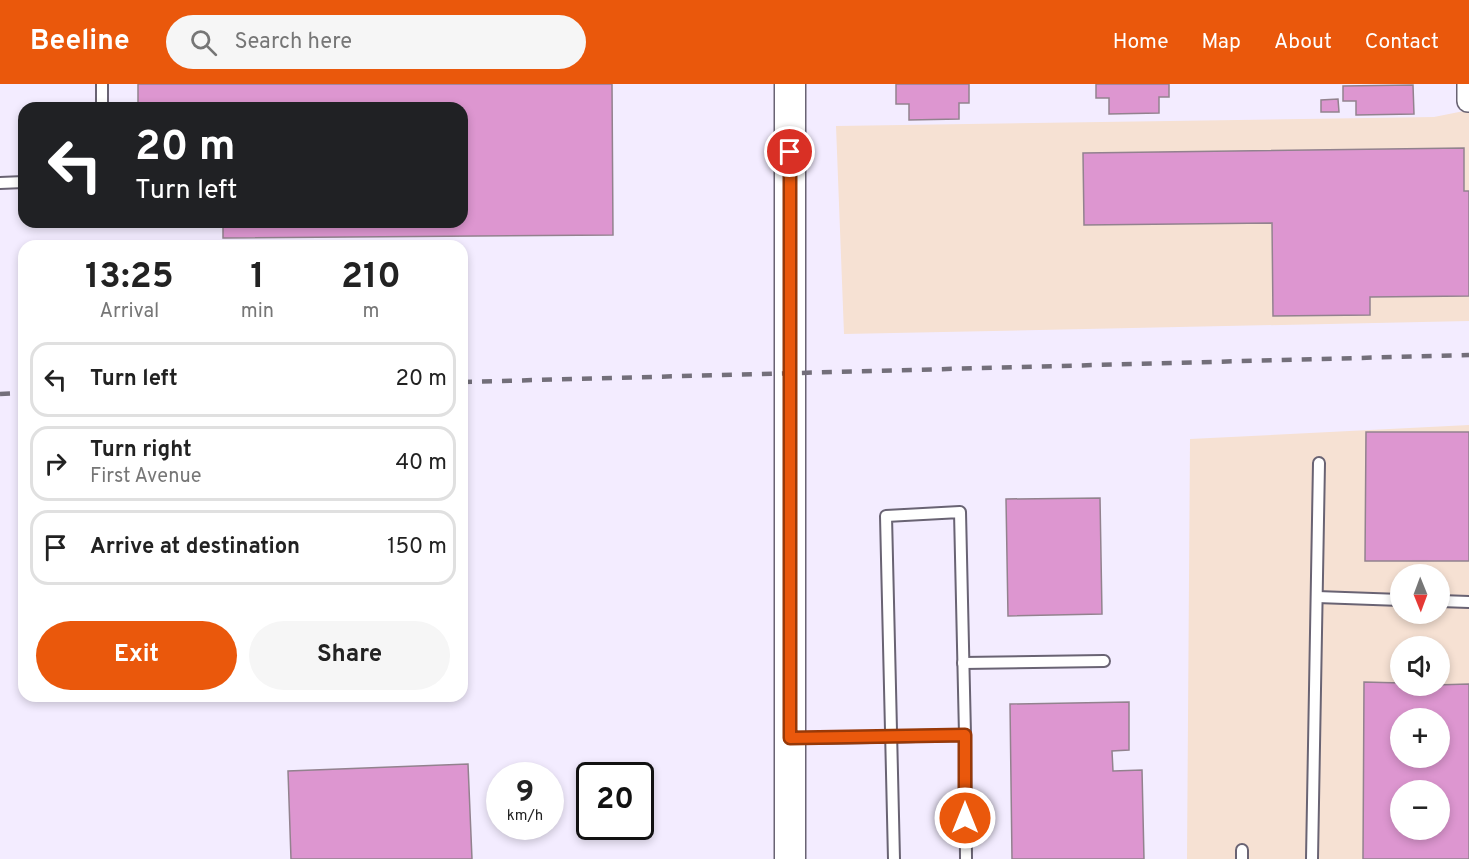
<!DOCTYPE html>
<meta charset="utf-8">
<style>
body{margin:0;font-family:Overpass,sans-serif;background:#f6f6f6;color:#222;height:100vh;display:flex;flex-direction:column;font-size:22px;white-space:nowrap}
*{box-sizing:border-box;margin:0}
p{font-size:20px;color:#767676}
.icon{flex:none;width:33px;height:33px;fill:none;stroke:currentColor;stroke-width:2;stroke-linecap:round;stroke-linejoin:round}
.map{position:relative;flex:1;overflow:hidden}
.sheet{position:absolute;left:18px;top:156px;width:450px;height:462px;display:flex;flex-direction:column;background:#fff;border-radius:18px;box-shadow:0 3px 9px #0003}
.sheet>*{flex:none}
.hud{position:absolute;left:18px;top:18px;width:450px;height:126px;border-radius:18px;box-shadow:0 3px 9px #0003;background:#202124;color:#fff;overflow:hidden}
.needle{width:39px;rotate:179deg}
.controls{position:absolute;left:1390px;top:480px;display:grid;gap:12px}
.controls a{display:grid;place-items:center;width:60px;height:60px;border-radius:50%;background:#fff;box-shadow:0 3px 9px #0003;font-size:30px}
.speed{position:absolute;left:486px;top:678px;display:flex;gap:12px;font-size:30px;font-weight:700;text-align:center}
.speed>*{display:grid;place-content:center;width:78px;height:78px;border-radius:50%;background:#fff;box-shadow:0 3px 9px #0003;line-height:1}
.speed small{font-size:15px;font-weight:400}
.speed .limit{border:3px solid #111;border-radius:9px;background:#fff;color:#111}
.pin{position:absolute;display:grid;place-items:center;width:51px;height:51px;color:#fff;margin:-26px;border:3px solid #fff;border-radius:50%;box-shadow:0 2px 6px #0007}
.me{position:absolute;width:66px;margin:-33px;rotate:0deg;stroke-linejoin:round;filter:drop-shadow(0 0 4px #0008)}
.turn{display:flex;align-items:center;gap:21px;height:126px;padding:0 18px;font-size:27px}
.turn .icon{width:78px;height:78px;stroke-width:2.5}
.turn b{display:block;font-size:42px;line-height:51px}
.eta{display:flex;justify-content:space-evenly;align-items:center;height:102px;text-align:center}
.eta b{font-size:36px;font-weight:700;line-height:42px}
.primary-button{display:flex;gap:12px;margin-top:auto;padding:12px 18px}
.primary-button a{flex:1;height:69px;border-radius:36px;background:#ea580c;color:#fff;font-size:24px;font-weight:700;line-height:69px;text-align:center}
.primary-button a+a{background:#f6f6f6;color:#222}
ul{padding:0;list-style:none}
li{display:flex;align-items:center;gap:18px;height:75px;margin:0 12px 9px;padding:0 6px;border:3px solid #e0e0e0;border-radius:18px}
li div{flex:1}
li b{display:block;font-size:22px}
li em{font-style:normal}
header{display:flex;align-items:center;gap:36px;box-sizing:border-box;height:84px;padding:0 30px;background:#ea580c;color:#fff}
header strong{font-size:28px}
nav{display:flex;gap:33px;margin-inline-start:auto;font-size:21px}
.search{width:420px;height:54px;background:#f6f6f6;display:flex;align-items:center;gap:15px;box-sizing:border-box;padding:0 21px;border-radius:33px;color:#767676;font-size:22px}
.map>svg:first-child{display:block}
.industrial{fill:#f6e1d3;fill-rule:evenodd}
.building{fill:#dd96d0;stroke:#92828e;stroke-width:1.5;fill-rule:evenodd}
.lines{fill:none;stroke-linecap:round;stroke-linejoin:round}
.lane-casing{stroke:#696373;stroke-width:14}
.street-casing{stroke:#696373;stroke-width:24}
.secondary-casing{stroke:#696373;stroke-width:33}
.lane{stroke:#fff;stroke-width:10}
.street{stroke:#fff;stroke-width:21}
.secondary{stroke:#fff;stroke-width:30}
.rail{stroke:#736f7a;stroke-width:4.5;stroke-dasharray:10 10;stroke-linecap:butt}
.route-casing{stroke:#983908;stroke-width:15}
.route{stroke:#ea580c;stroke-width:10}
</style>
<header>
<strong>Beeline</strong>
<div class="search"><svg class="icon" aria-label="search" viewBox="0 0 24 24"><circle cx="10" cy="10" r="6"/><path d="M15 15l6 6"/></svg>Search here</div>
<nav><a>Home</a><a>Map</a><a>About</a><a>Contact</a></nav>
</header>
<div class="map">
<svg width="1469" height="775" viewBox="0 0 1469 775">
<rect width="100%" height="100%" fill="#f3ecff"/>
<g class="industrial">
<polygon points="1469,26 1469,237 844,250 836,42 1434,33"/>
<path d="M1469,341V775H1187L1190,355ZM1401,490H1440V530H1401ZM1401,562H1440V602H1401ZM1401,634H1440V674H1401ZM1401,706H1440V746H1401Z"/>
</g>
<g class="building">
<polygon points="138,0 612,0 613,151 223,154 223,138 462,138 462,24 138,24"/>
<polygon points="896,0 969,0 969,19 959,19 959,35 909,36 909,20 896,20"/>
<polygon points="1096,0 1169,0 1169,13 1159,13 1159,29 1109,30 1109,14 1096,14"/>
<polygon points="1413,1 1414,30 1356,31 1356,17 1343,17 1343,2"/>
<polygon points="1338,15 1339,28 1321,28 1321,16"/>
<polygon points="1464,64 1464,107 1469,107 1469,212 1370,213 1370,231 1273,232 1272,139 1084,141 1083,69"/>
<polygon points="1366,348 1469,348 1469,477 1365,477"/>
<polygon points="1100,414 1102,530 1008,532 1006,415"/>
<path d="M1364,598L1401,599V602L1469,600V775H1363ZM1401,634H1440V674H1401ZM1401,706H1440V746H1401Z"/>
<polygon points="1129,618 1129,666 1112,667 1113,687 1142,686 1144,775 1012,775 1010,620"/>
<polygon points="468,680 472,775 291,775 288,687"/>
</g>
<g class="lines">
<g class="lane-casing">
<g id="lane">
<polyline points="102,24 102,0"/>
<polyline points="0,99 24,98"/>
<polyline points="1317,513 1401,516"/>
<polyline points="1440,517 1469,518"/>
<polyline points="963,579 1104,577"/>
<polyline points="965,651 966,775"/>
<path d="M791,654C849,654 907,652 965,651L960,428L886,432L894,775"/>
<polyline points="1242,775 1242,766"/>
<polyline points="1312,775 1319,379"/>
</g>
</g>
<g class="street-casing">
<polyline id="street" points="1468,0 1468,17"/>
</g>
<g class="secondary-casing">
<polyline id="secondary" points="790,775 790,0"/>
</g>
<use href="#lane" class="lane"/>
<use href="#street" class="street"/>
<use href="#secondary" class="secondary"/>
<g class="rail">
<polyline points="462,298 1469,271"/>
<polyline points="0,310 24,309"/>
</g>
</g>
<g class="lines">
<g class="route-casing">
<polyline id="route" points="790,68 790,654 965,651 965,734"/>
</g>
<use href="#route" class="route"/>
</g>
</svg>
<div class="controls">
<a><svg class="needle" viewBox="-14 -14 28 28"><path d="M0-13l5 13h-10z" fill="#e53935"/><path d="M0 13l5-13h-10z" fill="#767676"/></svg></a>
<a><svg class="icon" aria-label="sound" viewBox="0 0 24 24"><path d="M4 9h4l5-4v14l-5-4H4zM17 9q2 3 0 6"/></svg></a>
<a>+</a>
<a>−</a>
</div>
<div class="speed"><div>9<small>km/h</small></div><div class="limit">20</div></div>
<div class="pin" style="left:790px;top:68px;background:#d93025"><svg class="icon" aria-label="arrive" viewBox="0 0 24 24"><path d="M6 21V4h12l-3 4 3 4H6"/></svg></div>
<svg class="me" style="left:965px;top:734px" viewBox="-20 -20 40 40"><circle r="17" fill="#ea580c" stroke="#fff" stroke-width="3"/><path d="M0-11L8 9 0 5-8 9z" fill="#fff"/></svg>
<div class="hud">
<div class="turn"><svg class="icon" aria-label="left" viewBox="0 0 24 24"><path d="M17 20v-9H6M10 6l-5 5 5 5"/></svg><div><b>20 m</b>Turn left</div></div>
</div>
<section class="sheet">
<div class="eta">
<div><b>13:25</b><p>Arrival</p></div>
<div><b>1</b><p>min</p></div>
<div><b>210</b><p>m</p></div>
</div>
<ul>
<li><svg class="icon" aria-label="left" viewBox="0 0 24 24"><path d="M17 20v-9H6M10 6l-5 5 5 5"/></svg><div><b>Turn left</b></div><em>20 m</em></li>
<li><svg class="icon" aria-label="right" viewBox="0 0 24 24"><path d="M7 20v-9h11M14 6l5 5-5 5"/></svg><div><b>Turn right</b><p>First Avenue</p></div><em>40 m</em></li>
<li><svg class="icon" aria-label="arrive" viewBox="0 0 24 24"><path d="M6 21V4h12l-3 4 3 4H6"/></svg><div><b>Arrive at destination</b></div><em>150 m</em></li>
</ul>
<div class="primary-button"><a>Exit</a><a>Share</a></div>
</section>
</div>
